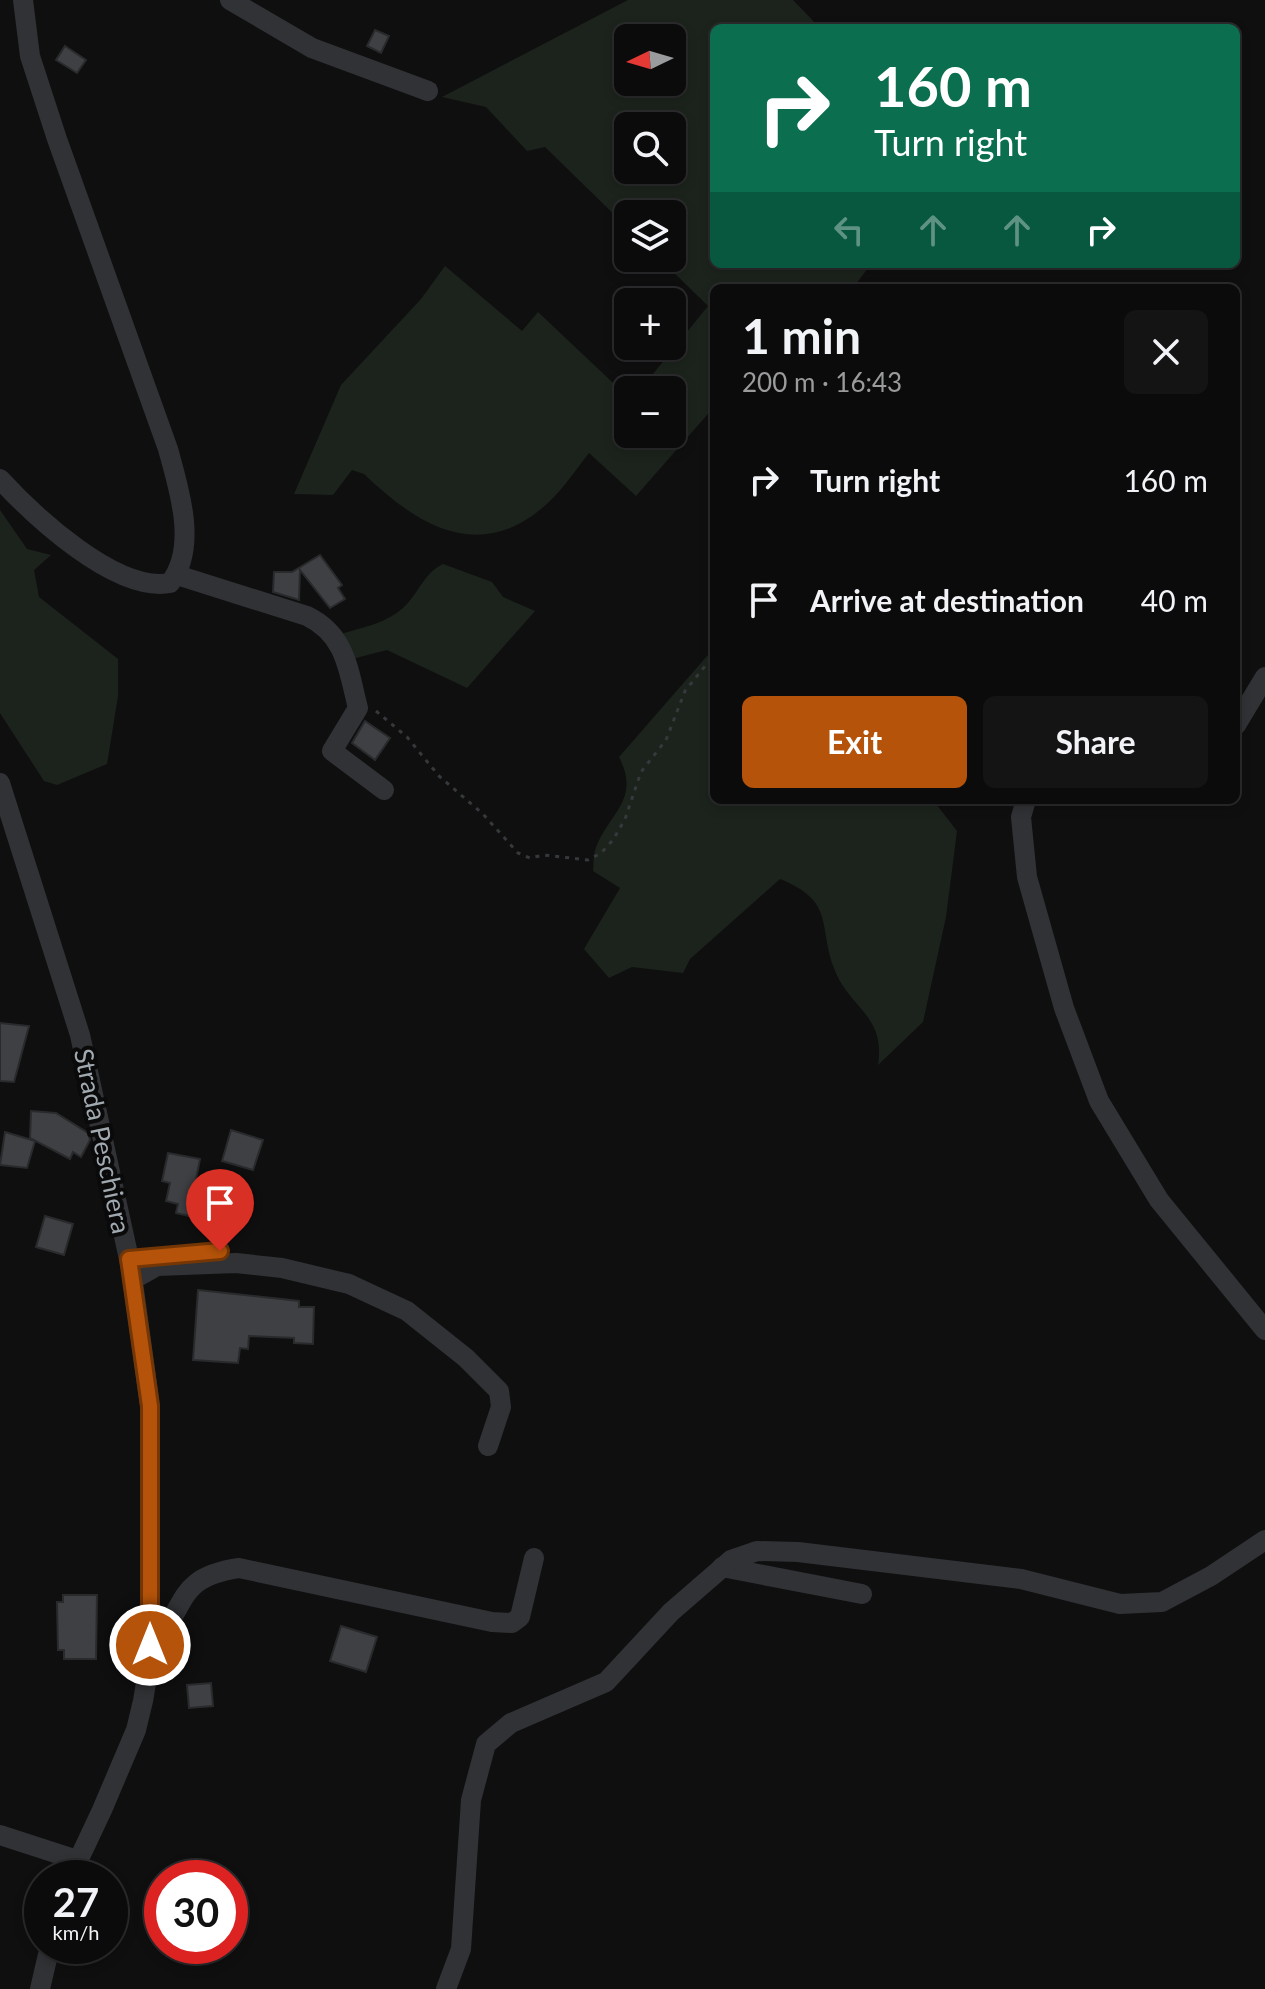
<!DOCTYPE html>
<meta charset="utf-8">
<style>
body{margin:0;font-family:Lato,sans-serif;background:#141415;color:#f1f3f6;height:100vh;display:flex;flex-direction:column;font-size:30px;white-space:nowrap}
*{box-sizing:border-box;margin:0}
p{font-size:26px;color:#9a9b9d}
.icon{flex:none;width:44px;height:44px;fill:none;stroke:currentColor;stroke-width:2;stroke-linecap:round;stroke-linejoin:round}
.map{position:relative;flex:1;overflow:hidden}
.side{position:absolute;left:710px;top:284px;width:530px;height:520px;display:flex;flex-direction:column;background:#0b0b0c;border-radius:12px;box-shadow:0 4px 12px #0003,0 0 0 2px #2b2b2d}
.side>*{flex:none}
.guide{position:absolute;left:710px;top:24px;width:530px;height:244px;border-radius:12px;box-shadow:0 4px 12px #0003,0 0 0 2px #2b2b2d;background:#0b6e4f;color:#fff;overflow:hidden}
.needle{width:52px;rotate:265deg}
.fabs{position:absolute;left:614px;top:24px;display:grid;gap:16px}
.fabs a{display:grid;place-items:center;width:72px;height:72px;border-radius:12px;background:#0b0b0c;box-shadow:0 4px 12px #0003,0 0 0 2px #2b2b2d;font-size:40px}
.speed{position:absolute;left:24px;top:1860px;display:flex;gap:16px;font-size:40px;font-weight:700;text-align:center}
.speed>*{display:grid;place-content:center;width:104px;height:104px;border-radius:50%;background:#0b0b0c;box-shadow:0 4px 12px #0003,0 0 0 2px #2b2b2d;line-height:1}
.speed small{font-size:20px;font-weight:400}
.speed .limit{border:12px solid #d22;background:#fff;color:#111}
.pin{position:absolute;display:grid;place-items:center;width:68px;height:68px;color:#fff;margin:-82px -34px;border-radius:50% 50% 50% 0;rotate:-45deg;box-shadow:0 0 8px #0007}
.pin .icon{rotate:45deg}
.me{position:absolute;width:88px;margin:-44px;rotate:0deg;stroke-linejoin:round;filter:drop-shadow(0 0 6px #0008)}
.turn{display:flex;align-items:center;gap:28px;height:168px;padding:0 32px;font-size:36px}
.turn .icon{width:104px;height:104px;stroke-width:2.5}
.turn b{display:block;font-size:56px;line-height:68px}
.lanes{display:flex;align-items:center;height:76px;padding:0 32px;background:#0003;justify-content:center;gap:40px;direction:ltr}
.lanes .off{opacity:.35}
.round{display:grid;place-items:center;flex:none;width:84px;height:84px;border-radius:12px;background:#141415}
.summary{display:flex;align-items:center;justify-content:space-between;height:136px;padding:0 32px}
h1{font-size:48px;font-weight:700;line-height:60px}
.button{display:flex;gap:16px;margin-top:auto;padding:16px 32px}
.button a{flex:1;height:92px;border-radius:12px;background:#b45309;color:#fff;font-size:32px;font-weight:700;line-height:92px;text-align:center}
.button a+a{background:#141415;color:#f1f3f6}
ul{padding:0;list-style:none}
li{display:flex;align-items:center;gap:24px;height:120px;padding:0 32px}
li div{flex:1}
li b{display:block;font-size:30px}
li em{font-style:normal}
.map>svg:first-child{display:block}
.green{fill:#1c231c;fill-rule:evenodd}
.building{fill:#3e4043;stroke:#292a2c;stroke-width:2}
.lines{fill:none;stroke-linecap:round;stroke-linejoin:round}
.path{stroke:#36393c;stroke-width:3;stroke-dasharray:4 6;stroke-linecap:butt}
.minor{stroke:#303235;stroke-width:20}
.route-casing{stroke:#753606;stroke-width:20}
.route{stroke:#b45309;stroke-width:14}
.labels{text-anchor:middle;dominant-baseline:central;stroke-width:8;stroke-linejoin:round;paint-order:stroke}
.street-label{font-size:26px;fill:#a1a9b0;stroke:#0a0a0b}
</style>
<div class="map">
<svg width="1265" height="1989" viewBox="0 0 1265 1989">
<rect width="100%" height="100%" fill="#0f0f10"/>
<g class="green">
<path d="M628,0H793L820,28H714V264H871L853,288H714V407L636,496L589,453C574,472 560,494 541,509C476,563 415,523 364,474L352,470L333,495L294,494L341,385L421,299L445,266L522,331L538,312L628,397V434H672V390H640L708,306L659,258H672V214H628V228L545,147L527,151L486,107L442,97ZM628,38H672V82H628ZM628,126H672V170H628Z"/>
<polygon points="0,510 27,549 51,555 34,570 39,597 118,659 118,696 107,764 57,785 44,781 0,713"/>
<path d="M443,564L492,582L503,597L535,611L467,688L387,650L352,659L341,634C364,627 388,623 405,606C420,591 423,574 443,564Z"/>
<path d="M714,648V800H933L957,831L946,917L923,1022L878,1065C886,1014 848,1008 834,968C818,925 835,901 780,879L690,959L683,973L632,967L609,978L584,949L620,888L593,871C594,863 593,853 597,845C612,811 640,798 619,757Z"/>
</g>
<g class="building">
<polygon points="375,30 389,36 381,53 367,46"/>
<polygon points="65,46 86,60 77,73 56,60"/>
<polygon points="320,555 342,585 338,588 345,599 330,608 300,570 299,600 273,592 274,572 292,572"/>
<polygon points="365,721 390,738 375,760 352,743"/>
<polygon points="0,1023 29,1026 14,1082 0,1081"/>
<polygon points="31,1111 56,1113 88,1133 90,1140 81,1157 73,1152 70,1159 30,1138"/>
<polygon points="231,1130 263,1140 253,1170 222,1161"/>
<polygon points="5,1132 35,1141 27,1168 0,1165"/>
<polygon points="168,1153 200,1159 189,1216 176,1213 178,1204 166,1201 170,1183 162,1181"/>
<polygon points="45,1216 73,1224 64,1255 36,1247"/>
<polygon points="198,1290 299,1301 299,1307 314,1307 313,1344 294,1343 294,1338 249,1336 248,1349 240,1348 238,1363 193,1360"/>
<polygon points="63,1595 97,1595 96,1659 64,1659 64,1650 58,1650 57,1602 63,1602"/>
<polygon points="341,1626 377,1637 366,1672 330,1661"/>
<polygon points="211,1683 213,1706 189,1708 187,1685"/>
</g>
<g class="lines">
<polyline class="path" points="376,711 407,737 439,776 483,814 518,853 530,858 544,855 588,860 601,853 613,840 625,819 641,772 666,740 685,691 714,655"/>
<g class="minor">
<polyline points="230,0 312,48 428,91"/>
<path d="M0,479C34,516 116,593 170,583C198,547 179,489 168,449L57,139L30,56L23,0"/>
<path d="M177,575L307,616C346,635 348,669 358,708L332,751L384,790"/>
<polyline points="1236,725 1265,677"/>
<polyline points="0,783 80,1035 131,1268 150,1406 150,1659 143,1701 136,1730 102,1810 70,1878"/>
<polyline points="1026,800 1021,817 1027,877 1064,1008 1099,1101 1159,1200 1265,1330"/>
<polyline points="132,1280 157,1266 236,1263 282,1268 349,1284 407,1311 466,1358 499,1391 501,1407 488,1446"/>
<polyline points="722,1567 862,1594"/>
<path d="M150,1645C190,1610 171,1578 239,1568L492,1622L512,1623L520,1617L534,1558"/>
<polyline points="0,1835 77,1860"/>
<polyline points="40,1989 50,1946"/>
<polyline points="446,1989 461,1949 471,1800 486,1744 511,1723 606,1682 671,1612 731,1560 757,1551 798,1552 1021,1579 1120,1604 1162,1602 1211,1576 1265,1540"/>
</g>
</g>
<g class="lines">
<g class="route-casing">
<polyline id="route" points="150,1645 150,1406 129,1259 220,1251"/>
</g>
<use href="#route" class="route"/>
</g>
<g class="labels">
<g class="street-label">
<text transform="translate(103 1141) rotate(78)">Strada Peschiera</text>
</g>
</g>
</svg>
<div class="fabs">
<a><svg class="needle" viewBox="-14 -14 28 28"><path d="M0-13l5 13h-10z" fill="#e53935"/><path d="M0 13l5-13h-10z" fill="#9a9b9d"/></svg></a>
<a><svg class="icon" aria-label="search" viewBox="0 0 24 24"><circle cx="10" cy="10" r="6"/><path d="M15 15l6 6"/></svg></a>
<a><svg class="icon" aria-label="layers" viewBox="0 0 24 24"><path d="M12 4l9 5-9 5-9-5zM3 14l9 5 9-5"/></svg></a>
<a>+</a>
<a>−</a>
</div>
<div class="speed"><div>27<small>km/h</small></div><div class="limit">30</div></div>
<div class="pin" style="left:220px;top:1251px;background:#d93025"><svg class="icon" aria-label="arrive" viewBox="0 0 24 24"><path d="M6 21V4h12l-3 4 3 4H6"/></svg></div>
<svg class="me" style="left:150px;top:1645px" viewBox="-20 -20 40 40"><circle r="17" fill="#b45309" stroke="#fff" stroke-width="3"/><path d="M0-11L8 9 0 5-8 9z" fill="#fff"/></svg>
<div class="guide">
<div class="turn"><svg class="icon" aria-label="right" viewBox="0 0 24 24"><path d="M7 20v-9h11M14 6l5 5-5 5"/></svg><div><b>160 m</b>Turn right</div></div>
<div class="lanes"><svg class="icon off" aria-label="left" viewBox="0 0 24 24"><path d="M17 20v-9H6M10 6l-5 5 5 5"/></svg><svg class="icon off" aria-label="ahead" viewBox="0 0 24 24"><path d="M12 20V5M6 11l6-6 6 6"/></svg><svg class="icon off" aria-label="ahead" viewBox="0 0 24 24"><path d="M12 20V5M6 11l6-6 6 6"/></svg><svg class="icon" aria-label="right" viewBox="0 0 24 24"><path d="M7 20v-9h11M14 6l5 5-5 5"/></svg></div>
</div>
<section class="side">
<div class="summary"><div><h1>1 min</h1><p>200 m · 16:43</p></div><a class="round"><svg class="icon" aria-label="close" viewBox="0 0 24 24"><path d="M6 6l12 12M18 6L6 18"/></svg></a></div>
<ul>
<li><svg class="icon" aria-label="right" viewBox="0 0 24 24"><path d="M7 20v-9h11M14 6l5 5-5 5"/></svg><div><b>Turn right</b></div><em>160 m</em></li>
<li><svg class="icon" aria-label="arrive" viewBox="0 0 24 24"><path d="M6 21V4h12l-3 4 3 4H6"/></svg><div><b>Arrive at destination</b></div><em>40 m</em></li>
</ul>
<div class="button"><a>Exit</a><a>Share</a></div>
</section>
</div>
